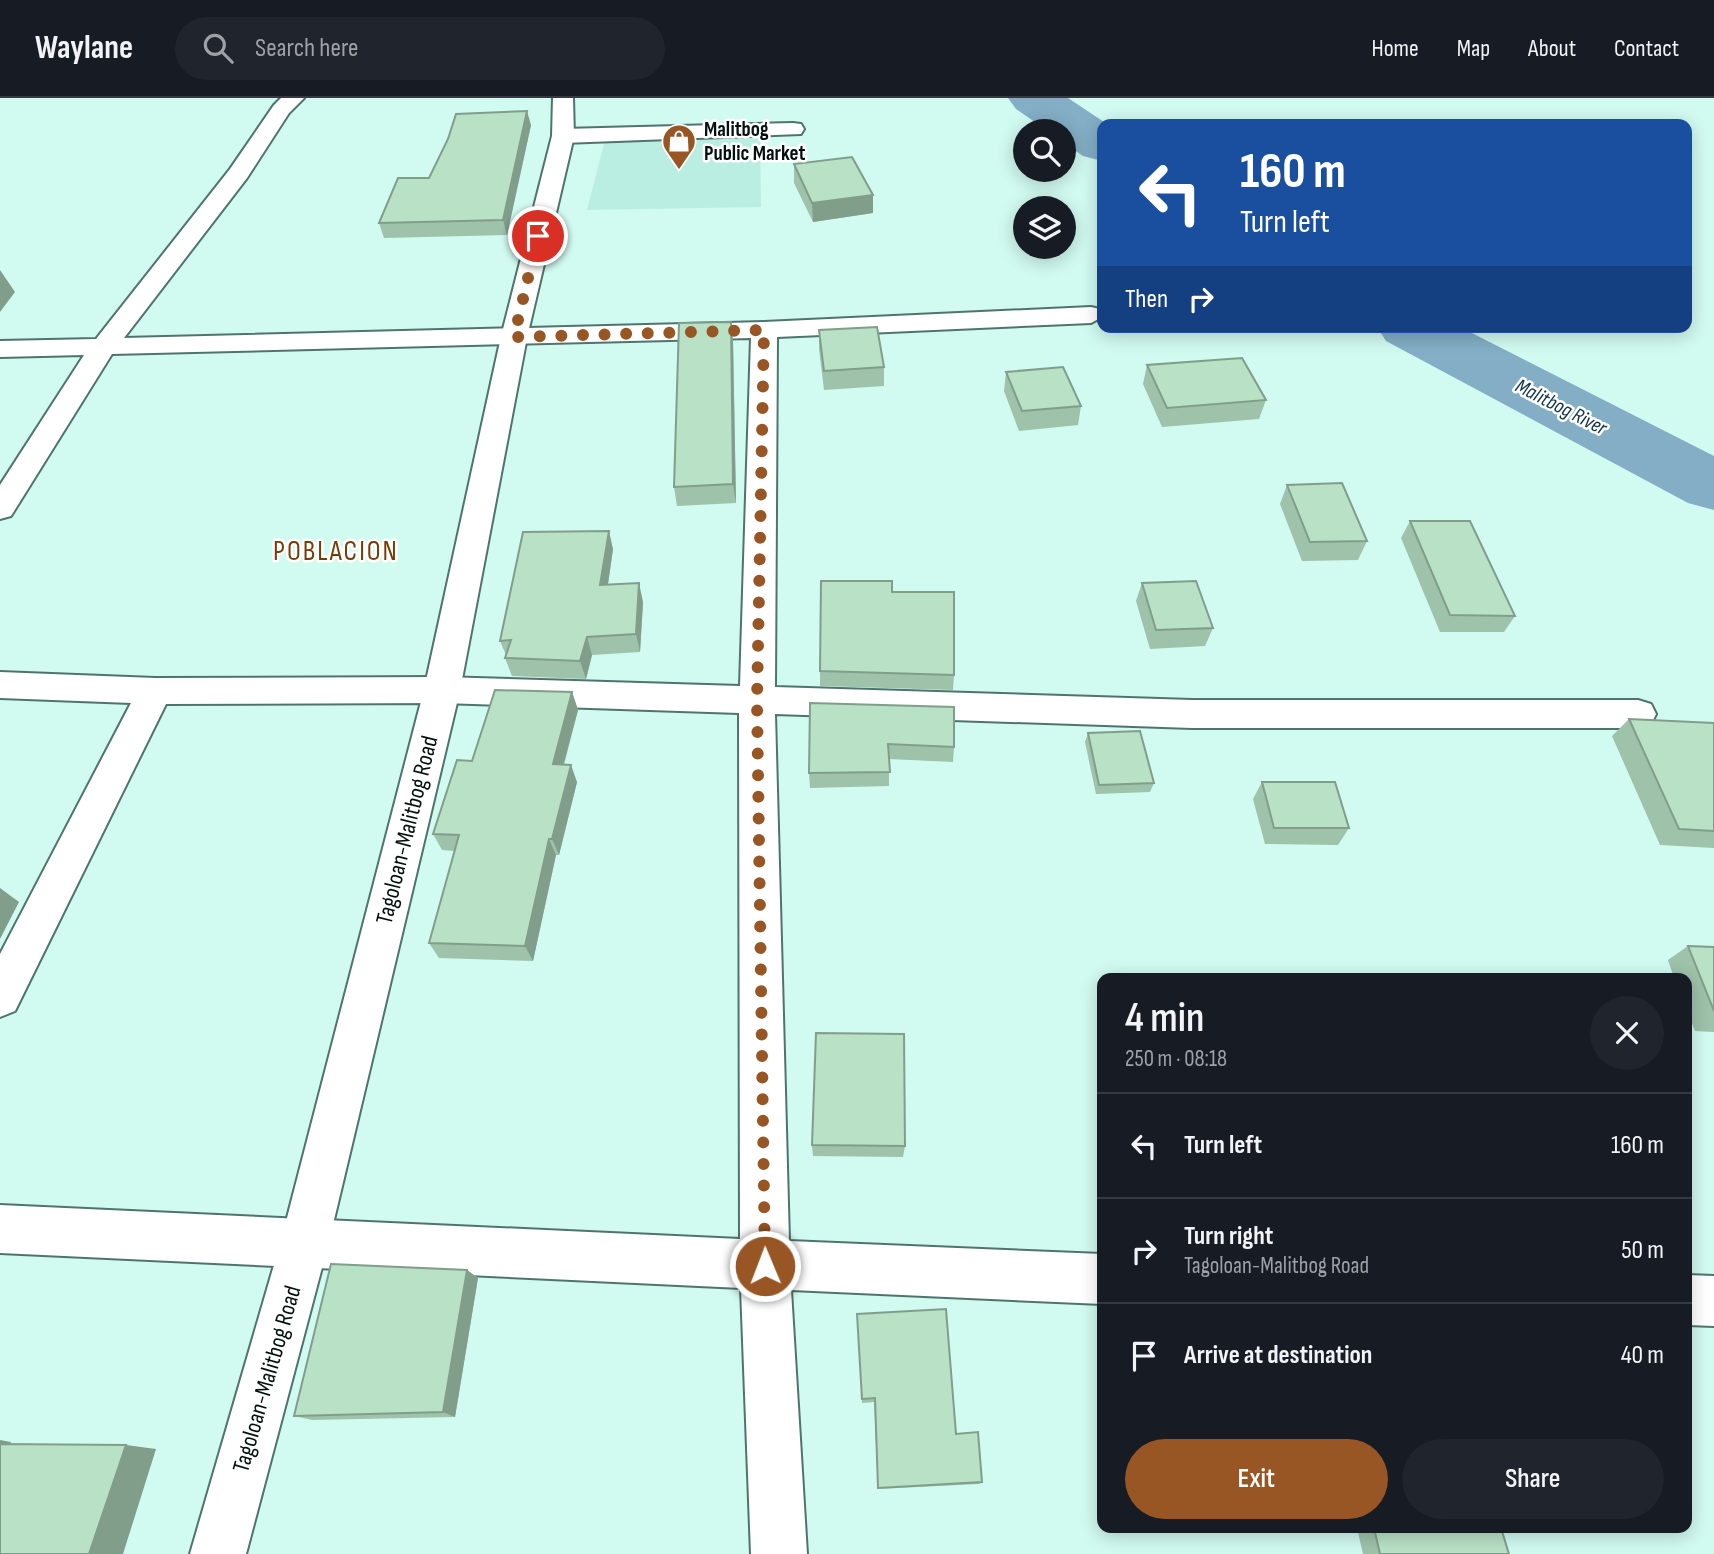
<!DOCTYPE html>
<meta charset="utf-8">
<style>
body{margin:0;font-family:"Sofia Sans Condensed",sans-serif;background:#20242c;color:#f1f3f6;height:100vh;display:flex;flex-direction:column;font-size:26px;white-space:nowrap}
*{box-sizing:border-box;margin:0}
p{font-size:23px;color:#9ea1a6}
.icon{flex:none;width:38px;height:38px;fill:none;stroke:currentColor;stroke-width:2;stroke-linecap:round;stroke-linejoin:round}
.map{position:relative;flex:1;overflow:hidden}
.side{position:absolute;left:1097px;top:875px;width:595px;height:560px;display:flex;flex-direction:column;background:#171b24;border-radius:14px;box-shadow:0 4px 18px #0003}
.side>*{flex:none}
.banner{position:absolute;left:1097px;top:21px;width:595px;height:214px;border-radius:14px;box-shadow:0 4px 18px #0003;background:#1a4fa0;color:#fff;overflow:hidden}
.fabs{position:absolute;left:1013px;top:21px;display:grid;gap:14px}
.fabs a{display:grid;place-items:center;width:63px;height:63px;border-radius:50%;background:#171b24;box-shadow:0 4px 18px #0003;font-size:35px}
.pin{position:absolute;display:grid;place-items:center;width:60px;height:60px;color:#fff;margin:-30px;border:4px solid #fff;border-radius:50%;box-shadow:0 2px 7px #0007}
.me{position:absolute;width:77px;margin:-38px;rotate:359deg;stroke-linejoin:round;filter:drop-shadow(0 0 5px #0008)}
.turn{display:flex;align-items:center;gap:24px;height:147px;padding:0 28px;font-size:32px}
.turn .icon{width:91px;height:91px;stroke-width:2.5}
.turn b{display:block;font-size:49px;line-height:60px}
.then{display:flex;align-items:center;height:66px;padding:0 28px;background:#0003;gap:14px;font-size:26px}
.round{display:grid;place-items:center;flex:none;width:74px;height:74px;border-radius:37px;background:#20242c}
.summary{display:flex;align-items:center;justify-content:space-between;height:119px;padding:0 28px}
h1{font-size:42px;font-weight:600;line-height:52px}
.cta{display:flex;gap:14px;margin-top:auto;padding:14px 28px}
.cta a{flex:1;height:80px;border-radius:42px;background:#985624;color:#fff;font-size:28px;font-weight:600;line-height:80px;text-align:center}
.cta a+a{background:#20242c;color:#f1f3f6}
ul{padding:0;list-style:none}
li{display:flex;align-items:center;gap:21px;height:105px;padding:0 28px;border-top:2px solid #363941}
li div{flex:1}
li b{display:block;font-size:26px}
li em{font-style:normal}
header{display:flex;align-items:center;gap:42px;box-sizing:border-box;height:98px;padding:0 35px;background:#171b24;border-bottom:2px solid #363941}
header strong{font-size:33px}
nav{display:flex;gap:38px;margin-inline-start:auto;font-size:24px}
.search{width:490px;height:63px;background:#20242c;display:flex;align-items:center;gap:18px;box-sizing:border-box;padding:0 24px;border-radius:38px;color:#9ea1a6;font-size:26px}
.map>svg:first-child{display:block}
.built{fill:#bbeee3}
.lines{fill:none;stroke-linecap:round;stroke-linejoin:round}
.river{fill:#83aec5;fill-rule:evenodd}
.minor-casing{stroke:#4f746d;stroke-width:4}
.secondary-casing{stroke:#4f746d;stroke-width:4}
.minor{fill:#fff;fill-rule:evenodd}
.secondary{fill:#fff;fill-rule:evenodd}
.wall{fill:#9ec2aa}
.shaded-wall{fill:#819e8b}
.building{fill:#b8e1c6;stroke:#819e8b;stroke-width:2}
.route{stroke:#985624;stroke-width:12;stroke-dasharray:0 21.6}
.labels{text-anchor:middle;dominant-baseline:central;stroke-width:5;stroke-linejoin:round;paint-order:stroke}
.far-poi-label{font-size:21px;font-weight:bold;fill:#03110e;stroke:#fff;text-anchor:start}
.far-water-label{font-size:21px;font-style:italic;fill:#0e3546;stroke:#fff}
.street-label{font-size:24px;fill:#03110e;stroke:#fff}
.quarter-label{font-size:28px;letter-spacing:2px;fill:#763c08;stroke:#fff}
</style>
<header>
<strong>Waylane</strong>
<div class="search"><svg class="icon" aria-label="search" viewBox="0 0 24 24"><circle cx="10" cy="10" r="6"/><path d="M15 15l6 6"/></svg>Search here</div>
<nav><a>Home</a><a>Map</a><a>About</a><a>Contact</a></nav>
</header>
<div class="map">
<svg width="1714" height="1456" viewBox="0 0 1714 1456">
<rect width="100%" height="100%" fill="#d1faf1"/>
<polygon class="built" points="760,33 761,109 587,112 606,38"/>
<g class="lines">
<g class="river">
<polygon points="1008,0 1068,0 1107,26 1102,26 1102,63 1083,58 1064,45 1064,33 1048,33 1016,11"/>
<polygon points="1377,229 1460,229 1714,358 1714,412 1688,405 1386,243"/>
</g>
<g class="minor-casing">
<g id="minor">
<polygon points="281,0 304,0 289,15 247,80 124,240 764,224 1091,209 1100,211 1102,219 1091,225 777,239 775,589 1192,602 1638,602 1651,606 1656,616 1651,626 1638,630 1192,630 775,616 789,1143 1102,1156 1102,1206 791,1192 807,1456 751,1456 741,1190 0,1155 0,1107 740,1141 739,615 442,605 166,606 15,913 0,919 0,856 131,605 0,600 0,574 155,580 442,579 740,588 751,240 112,256 11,418 0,421 0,387 84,257 0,259 0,243 96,241 230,71 274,7"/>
<polygon points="793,25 801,26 804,31 801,36 563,45 555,43 552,38 555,33 563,31"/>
<polygon points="1687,1177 1714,1178 1714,1228 1687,1227"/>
</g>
</g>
<g class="secondary-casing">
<polygon id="secondary" points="553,0 573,0 574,38 527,239 460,592 329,1143 246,1456 190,1456 281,1143 424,592 501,239 552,38"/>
</g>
<use href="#minor" class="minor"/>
<use href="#secondary" class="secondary"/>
</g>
<g class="wall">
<polygon points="531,27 507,137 384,140 379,125 429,80"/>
<polygon points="794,66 873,97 873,115 813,124 794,85"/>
<polygon points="731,224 733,243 736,405 677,408 674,389"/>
<polygon points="819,232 884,269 884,288 824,292 819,251"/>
<polygon points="1147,267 1266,302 1259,321 1162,329 1143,286"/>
<polygon points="1006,274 1081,308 1078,327 1019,333 1004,293"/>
<polygon points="1287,387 1367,443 1358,462 1302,463 1280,406"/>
<polygon points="1410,423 1515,518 1504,534 1440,534 1401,440"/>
<polygon points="613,451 608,487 643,504 640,554 592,557 586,581 512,578 505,560 506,557 500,543"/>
<polygon points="1142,485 1213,530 1205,548 1150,551 1136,503"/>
<polygon points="892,494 954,577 953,592 820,588 820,573"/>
<polygon points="572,594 578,612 564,667 577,684 559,757 556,757 533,863 439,860 429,845 455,753 442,752 433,736 472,663"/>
<polygon points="810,605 954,649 953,664 889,661 889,688 810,690 809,675"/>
<polygon points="1629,621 1714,625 1714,750 1660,747 1612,638"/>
<polygon points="1088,635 1154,685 1150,694 1096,696 1085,644"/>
<polygon points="1262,684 1349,730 1338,747 1265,746 1253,701"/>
<polygon points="1688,848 1714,849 1714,934 1695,933 1687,913 1687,880 1674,880 1668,862"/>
<polygon points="1102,958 1102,1008 1097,968"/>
<polygon points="812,1047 905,1048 903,1059 813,1058"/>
<polygon points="467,1172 478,1180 455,1319 312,1322 294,1318"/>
<polygon points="857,1216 956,1336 982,1384 979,1386 878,1391 874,1304 862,1305"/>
<polygon points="1357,1430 1501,1430 1509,1456 1363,1456"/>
</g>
<g class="shaded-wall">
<polygon points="527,13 531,27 507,137 503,122"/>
<polygon points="873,97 873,115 813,124 812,105"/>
<polygon points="0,172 15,194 0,214"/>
<polygon points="731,224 733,243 736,405 733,386"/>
<polygon points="609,433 613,451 605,506 600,487"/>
<polygon points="639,485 643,504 640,554 636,536"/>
<polygon points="587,539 592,557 586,581 580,563"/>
<polygon points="572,594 578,612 559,683 553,666"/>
<polygon points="571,667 577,684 559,757 552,741"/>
<polygon points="549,741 556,757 533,863 525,848"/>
<polygon points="0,790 19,804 0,841"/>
<polygon points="467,1172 478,1180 455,1319 443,1314"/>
<polygon points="0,1342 11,1344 8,1350 0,1349"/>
<polygon points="126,1347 156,1351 123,1456 89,1456"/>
</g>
<g class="building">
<polygon points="527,13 503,122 379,125 398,80 429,80 448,41 456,16"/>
<polygon points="852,59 873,97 812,105 794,66"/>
<polygon points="731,224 733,386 674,389 679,225"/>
<polygon points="877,229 884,269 824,273 819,232"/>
<polygon points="1242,260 1266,302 1167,310 1147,267"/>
<polygon points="1063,269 1081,308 1022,313 1006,274"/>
<polygon points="1342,385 1367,443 1310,444 1287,387"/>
<polygon points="1410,423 1470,423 1515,518 1450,517"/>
<polygon points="609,433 600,487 639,485 636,536 587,539 580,563 505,560 511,542 500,543 523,434"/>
<polygon points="821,483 892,483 892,494 954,494 954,577 820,573"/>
<polygon points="1196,483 1213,530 1156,532 1142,485"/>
<polygon points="495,592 572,594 553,666 571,667 552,741 549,741 525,848 429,845 459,737 433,736 457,662 472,663"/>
<polygon points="810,605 954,609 954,649 888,646 890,674 809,675"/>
<polygon points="1629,621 1714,625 1714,733 1679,731"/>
<polygon points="1140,633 1154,685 1099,687 1088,635"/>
<polygon points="1262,684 1335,684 1349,730 1274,730"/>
<polygon points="1688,848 1714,849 1714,913"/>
<polygon points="816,935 904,936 905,1048 812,1047"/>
<polygon points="331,1166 467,1172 443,1314 294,1318"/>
<polygon points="946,1211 956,1336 978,1334 982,1384 878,1390 875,1300 862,1301 857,1216"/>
<polygon points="0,1346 126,1347 89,1456 0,1456"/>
<polygon points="1374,1430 1501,1430 1509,1456 1380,1456"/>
</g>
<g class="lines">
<polyline class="route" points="538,138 514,239 764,232 757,603 765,1168"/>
</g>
<defs>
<g id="shop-pin" transform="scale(1.75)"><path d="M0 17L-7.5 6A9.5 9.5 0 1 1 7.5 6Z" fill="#985624" stroke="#fff"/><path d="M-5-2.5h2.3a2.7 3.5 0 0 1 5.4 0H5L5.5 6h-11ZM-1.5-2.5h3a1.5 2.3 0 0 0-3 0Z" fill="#fff"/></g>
</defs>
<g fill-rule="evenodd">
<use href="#shop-pin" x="679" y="43"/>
</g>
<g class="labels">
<g class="far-poi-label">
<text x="704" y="31">Malitbog<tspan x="704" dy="24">Public Market</tspan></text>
</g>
<g class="far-water-label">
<text transform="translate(1561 309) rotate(27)">Malitbog River</text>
</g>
<g class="street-label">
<text transform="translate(407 732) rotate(-76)">Tagoloan-Malitbog Road</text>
<text transform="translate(267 1281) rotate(-74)">Tagoloan-Malitbog Road</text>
</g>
<g class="quarter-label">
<text x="336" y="453">POBLACION</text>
</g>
</g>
</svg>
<div class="fabs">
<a><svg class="icon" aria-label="search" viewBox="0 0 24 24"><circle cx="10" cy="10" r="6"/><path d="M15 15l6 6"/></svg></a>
<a><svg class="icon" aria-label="layers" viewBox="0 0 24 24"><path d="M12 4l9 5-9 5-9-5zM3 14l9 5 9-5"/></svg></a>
</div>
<div class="pin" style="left:538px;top:138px;background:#d93025"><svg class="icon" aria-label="arrive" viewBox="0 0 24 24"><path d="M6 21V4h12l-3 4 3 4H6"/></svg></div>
<svg class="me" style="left:765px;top:1168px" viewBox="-20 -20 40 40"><circle r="17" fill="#985624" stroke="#fff" stroke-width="3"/><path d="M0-11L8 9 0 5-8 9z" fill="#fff"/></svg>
<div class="banner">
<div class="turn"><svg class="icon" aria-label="left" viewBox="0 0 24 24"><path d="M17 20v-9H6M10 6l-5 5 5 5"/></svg><div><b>160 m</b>Turn left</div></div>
<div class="then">Then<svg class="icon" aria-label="right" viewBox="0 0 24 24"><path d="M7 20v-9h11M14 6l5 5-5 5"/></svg></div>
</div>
<section class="side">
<div class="summary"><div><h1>4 min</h1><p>250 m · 08:18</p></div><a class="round"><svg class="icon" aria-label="close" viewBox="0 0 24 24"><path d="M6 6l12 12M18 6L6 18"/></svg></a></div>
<ul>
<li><svg class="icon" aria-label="left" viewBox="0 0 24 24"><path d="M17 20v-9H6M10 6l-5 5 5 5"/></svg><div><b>Turn left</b></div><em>160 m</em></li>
<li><svg class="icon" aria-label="right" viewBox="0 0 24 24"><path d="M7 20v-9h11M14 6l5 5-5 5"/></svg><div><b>Turn right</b><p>Tagoloan-Malitbog Road</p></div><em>50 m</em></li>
<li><svg class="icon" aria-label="arrive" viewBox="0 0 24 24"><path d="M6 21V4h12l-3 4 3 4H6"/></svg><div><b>Arrive at destination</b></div><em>40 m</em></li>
</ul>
<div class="cta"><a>Exit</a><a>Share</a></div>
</section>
</div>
